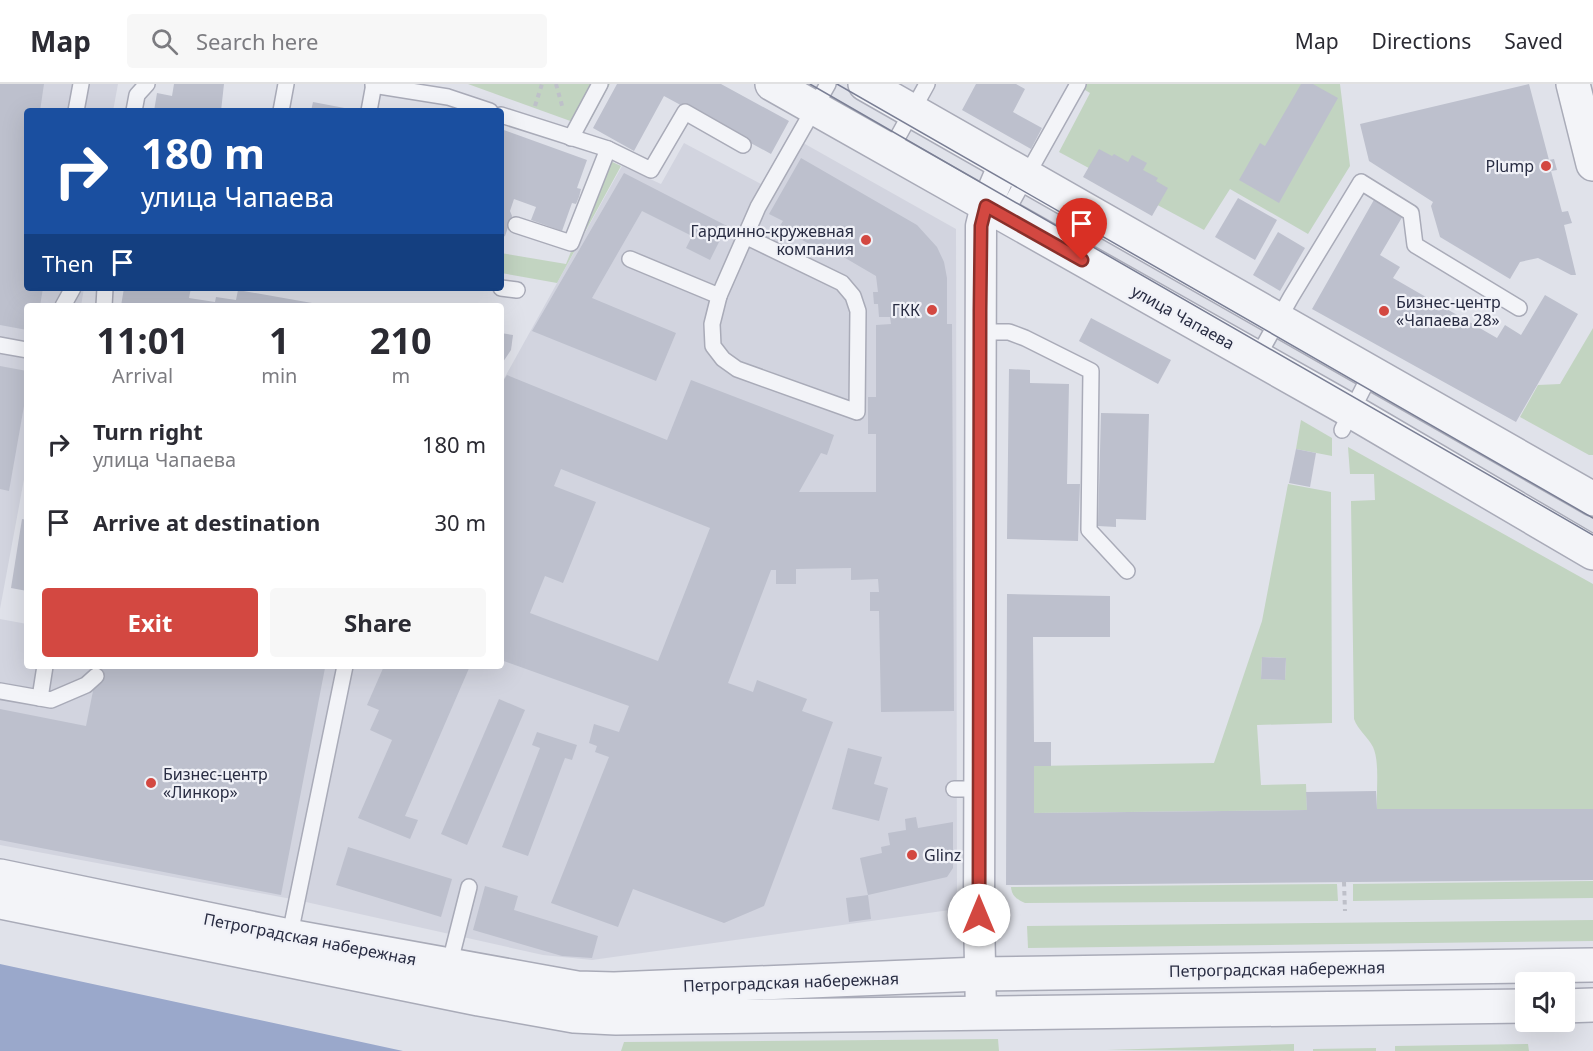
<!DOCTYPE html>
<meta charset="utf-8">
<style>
body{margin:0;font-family:"Noto Sans",sans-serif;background:#f7f7f7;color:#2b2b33;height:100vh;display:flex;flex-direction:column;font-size:22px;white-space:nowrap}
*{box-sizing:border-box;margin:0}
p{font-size:20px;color:#7c7c81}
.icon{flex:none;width:33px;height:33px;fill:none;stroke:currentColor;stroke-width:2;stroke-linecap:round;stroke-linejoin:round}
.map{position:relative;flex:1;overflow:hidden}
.sheet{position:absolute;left:24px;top:219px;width:480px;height:366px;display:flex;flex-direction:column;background:#fff;border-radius:6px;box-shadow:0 6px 24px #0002}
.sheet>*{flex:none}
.banner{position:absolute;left:24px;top:24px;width:480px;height:183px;border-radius:6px;box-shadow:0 6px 24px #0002;background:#1a4fa0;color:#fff;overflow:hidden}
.controls{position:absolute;left:1515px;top:888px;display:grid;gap:12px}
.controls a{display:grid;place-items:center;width:60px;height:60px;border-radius:6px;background:#fff;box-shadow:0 6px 24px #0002;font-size:30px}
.pin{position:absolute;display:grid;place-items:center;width:51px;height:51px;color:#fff;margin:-62px -26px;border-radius:50% 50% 50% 0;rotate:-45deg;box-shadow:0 0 6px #0007}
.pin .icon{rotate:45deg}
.me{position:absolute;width:66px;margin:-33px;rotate:0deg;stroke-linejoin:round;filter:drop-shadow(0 0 4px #0008)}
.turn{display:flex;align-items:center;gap:21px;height:126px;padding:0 18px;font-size:27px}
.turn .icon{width:78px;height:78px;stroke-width:2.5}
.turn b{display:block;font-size:42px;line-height:51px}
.then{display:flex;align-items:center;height:57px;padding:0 18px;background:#0003;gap:12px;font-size:22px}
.eta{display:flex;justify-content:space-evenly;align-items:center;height:102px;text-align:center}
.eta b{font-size:36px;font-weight:700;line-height:42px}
.button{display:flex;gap:12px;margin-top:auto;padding:12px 18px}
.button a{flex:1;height:69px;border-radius:6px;background:#d34841;color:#fff;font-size:24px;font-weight:700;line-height:69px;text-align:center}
.button a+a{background:#f7f7f7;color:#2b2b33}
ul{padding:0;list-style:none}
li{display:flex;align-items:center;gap:18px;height:78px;padding:0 18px}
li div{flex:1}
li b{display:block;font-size:22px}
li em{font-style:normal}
header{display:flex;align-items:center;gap:36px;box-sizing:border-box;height:84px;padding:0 30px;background:#fff;border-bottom:2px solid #e1e1e2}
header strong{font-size:28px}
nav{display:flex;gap:33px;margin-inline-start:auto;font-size:21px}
.search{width:420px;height:54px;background:#f7f7f7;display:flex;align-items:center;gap:15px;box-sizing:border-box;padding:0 21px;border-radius:6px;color:#7c7c81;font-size:22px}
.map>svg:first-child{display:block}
.built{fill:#d2d4df}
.green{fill:#c2d4c1;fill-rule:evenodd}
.water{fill:#9aa8cb}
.building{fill:#bdc0cd;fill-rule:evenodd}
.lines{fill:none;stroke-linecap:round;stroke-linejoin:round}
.service-casing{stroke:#a9abb8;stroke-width:18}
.minor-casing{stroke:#a9abb8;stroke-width:33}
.tertiary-casing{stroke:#a9abb8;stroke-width:36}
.path{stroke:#bec0c9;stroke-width:4;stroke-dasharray:4.5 4.5;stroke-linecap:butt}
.service{stroke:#f3f4f8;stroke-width:15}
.minor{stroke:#f3f4f8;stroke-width:30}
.tertiary{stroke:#f3f4f8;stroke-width:33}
.tram{stroke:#797e94;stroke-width:1.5}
.route-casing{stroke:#892f2a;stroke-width:15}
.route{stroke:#d34841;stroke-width:10}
.poi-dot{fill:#d34841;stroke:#f0f1f7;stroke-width:2}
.labels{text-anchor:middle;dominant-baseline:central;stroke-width:4.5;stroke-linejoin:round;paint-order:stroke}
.poi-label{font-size:16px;fill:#282c42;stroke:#f0f1f7;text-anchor:end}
.street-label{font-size:16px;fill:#282c42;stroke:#f0f1f7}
</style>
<header>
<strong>Map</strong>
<div class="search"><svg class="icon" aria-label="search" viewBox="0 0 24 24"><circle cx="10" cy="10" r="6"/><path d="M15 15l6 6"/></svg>Search here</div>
<nav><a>Map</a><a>Directions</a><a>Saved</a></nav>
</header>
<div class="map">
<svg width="1593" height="967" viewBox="0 0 1593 967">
<rect width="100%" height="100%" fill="#e0e2ea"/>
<g class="built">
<polygon points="0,0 118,0 113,27 27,27 27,204 84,204 81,222 27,222 27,379 0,525"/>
<polygon points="789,51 956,145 957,825 592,876 543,871 297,816 0,761 0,535 27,540 27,582 501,582 501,300 622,82 661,100 684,59 761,100"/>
</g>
<g class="green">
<polygon points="468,0 610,0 587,43"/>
<polygon points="1075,0 1340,0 1350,82 1308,150 1230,105 1204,146 1059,68 1090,9"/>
<polygon points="608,76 621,82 557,199 501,189 501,169 566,180"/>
<polygon points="1593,244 1593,371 1589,371 1520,333 1538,301 1560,300"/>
<polygon points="1301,336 1332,354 1332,372 1296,365"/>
<path d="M1348,363L1593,500V725H1377C1376,708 1380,678 1373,663C1367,652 1358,646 1354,635L1351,417L1375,416L1374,390H1350Z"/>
<path d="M1288,400L1331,408L1332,639L1257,641L1261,701L1306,700L1307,726L1034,729V682L1214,679L1262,537ZM1262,573L1286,574L1285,596L1261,595Z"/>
<polygon points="1593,797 1593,814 1353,817 1353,800"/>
<path d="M1337,800L1338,817L1025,819C1016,815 1012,812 1011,803Z"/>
<polygon points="1593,836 1593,857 1028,864 1027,842"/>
<polygon points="998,955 999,967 621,967 624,958"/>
<polygon points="1294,960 1294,967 1107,966"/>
<polygon points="1528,960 1529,967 1395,967 1395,962"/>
<polygon points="1376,964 1376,967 1313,967 1313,965"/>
</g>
<polygon class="water" points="0,880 403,967 0,967"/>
<g class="building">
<polygon points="0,0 44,0 40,27 27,27 27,204 43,204 40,222 27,222 27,246 0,241"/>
<polygon points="174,0 224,0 221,27 154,27 157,9 172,12"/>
<polygon points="617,0 721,0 789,37 771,70 664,12 634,67 593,44"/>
<polygon points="976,0 1016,0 1025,5 1013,28 1042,44 1031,65 962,26"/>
<polygon points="1301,0 1313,0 1338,14 1279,119 1239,96 1260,59 1265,62"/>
<polygon points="1529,0 1549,76 1554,75 1557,86 1551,87 1562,128 1568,127 1572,139 1564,141 1576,191 1571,191 1538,174 1520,178 1510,195 1440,153 1431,122 1433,118 1369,77 1360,40"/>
<polygon points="313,18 355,26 354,27 311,27"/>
<polygon points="501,45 587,76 577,104 581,105 579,113 576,120 572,119 562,147 531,136 536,123 514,115 510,127 512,132 505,152 501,154"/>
<polygon points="1099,65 1112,72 1114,70 1128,78 1132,71 1147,79 1143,86 1158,94 1156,97 1168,104 1152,132 1083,93"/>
<path d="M801,74L917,141L937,163L944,178L947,194V240H952L954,627L881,628L879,527H870V508H879L878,495L851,496V484L796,485V500H776V486H771L728,599L753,608L757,596L807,615L802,627L833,638L764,822L724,839L633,805L618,843L551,819L609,673L595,668L597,662L589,659L594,640L619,648L629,622L501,576V300L507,291L667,356L691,296L834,351L827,371L821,369L799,408H876V350H868V313H876V241L891,240L890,233H879L878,220H874L873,208H878L876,192L823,161L820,166L779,143L783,137L769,130ZM561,385L710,444L658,577L530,529L545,492L563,499L596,418L554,402Z"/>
<polygon points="624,89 727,142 710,176 686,164 692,152 642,127 592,214 676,249 656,297 532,247"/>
<polygon points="1238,114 1277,136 1255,176 1215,153"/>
<polygon points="1375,114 1404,130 1380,171 1400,183 1393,194 1497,254 1505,241 1521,251 1545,211 1578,230 1516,338 1312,225"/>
<polygon points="1278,148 1305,164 1280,207 1253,191"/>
<polygon points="124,204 191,204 189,214 215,218 216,213 236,216 238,206 329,222 121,222"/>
<polygon points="1091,234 1171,276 1158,300 1079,257"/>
<polygon points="501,249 513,251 511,266 501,281"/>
<polygon points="0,282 27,287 27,305 9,407 0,405"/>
<polygon points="1009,285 1030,286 1030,299 1069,300 1067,400 1080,400 1078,457 1007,455"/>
<polygon points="1101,329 1149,330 1146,436 1116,435 1116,443 1098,442"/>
<polygon points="1296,365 1316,369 1310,403 1289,399"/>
<polygon points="22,435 27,436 27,507 11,504"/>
<polygon points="1007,510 1110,512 1110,553 1033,553 1034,658 1051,658 1051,682 1034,682 1034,729 1307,726 1306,708 1376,707 1377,725 1593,725 1593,796 1006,801"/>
<polygon points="1262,573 1286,574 1285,596 1261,595"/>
<polygon points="98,582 316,582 325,584 281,811 0,756 0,625 86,642"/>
<polygon points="384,582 470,582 405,732 418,736 410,755 358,734 392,656 370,646 379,626 367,621"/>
<polygon points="499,615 525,626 467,761 441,750"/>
<polygon points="537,648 577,661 572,676 565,674 528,772 502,763 540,664 532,661"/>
<polygon points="848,664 882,673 874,700 888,704 879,737 832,725"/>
<polygon points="916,733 918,744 953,738 953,784 947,793 868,811 871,835 849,838 846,814 868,811 860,774 882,769 881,763 890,761 888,749 906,746 905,735"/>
<polygon points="348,763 452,795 441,833 336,801"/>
<polygon points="485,802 518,812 514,826 598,852 592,874 562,872 473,846"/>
</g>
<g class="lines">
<g class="service-casing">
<g id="service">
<polyline points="373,1 448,13 490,27"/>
<polyline points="76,27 81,0"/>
<polyline points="134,27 137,11 147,0"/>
<polyline points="281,27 286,0"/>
<polyline points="369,27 374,0"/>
<polyline points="501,31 608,65 651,86 685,28 743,61"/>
<polyline points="571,54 600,0"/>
<polyline points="890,67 927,0"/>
<polyline points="1004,132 1078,0"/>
<polyline points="516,141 571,159 608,65"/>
<polyline points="745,152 842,199 853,212 858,227 857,328 737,285 723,275 713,262 712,240 719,212 758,123 828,0"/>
<polyline points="630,175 719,212"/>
<polyline points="501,204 517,206"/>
<polyline points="63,222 73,204"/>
<polyline points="104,222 105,204"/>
<polyline points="980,248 1009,248 1025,254 1091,287 1089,446 1127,487"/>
<polyline points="0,261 27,266"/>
<polyline points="1257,274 1291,213 1361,98 1411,129 1415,161 1519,224"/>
<polyline points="1342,346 1371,289"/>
<polyline points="0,607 51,616 86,601 96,592"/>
<polyline points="40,614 45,582"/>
<polyline points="954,705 979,705"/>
<polyline points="289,855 345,582"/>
<polyline points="449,882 469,803"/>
</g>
</g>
<g class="minor-casing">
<polyline id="minor" points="981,930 979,831 981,142 986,122 1004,80"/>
</g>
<g class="tertiary-casing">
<g id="tertiary">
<polyline points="772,0 1351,327 1593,469"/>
<polyline points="865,0 1593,415"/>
<polyline points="1573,0 1593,80"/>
<polyline points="0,792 289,852 577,904 614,905 980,890 1593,881"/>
<polyline points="0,818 479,915 574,932 616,934 1526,922"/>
<polyline points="1564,922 1593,921"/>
</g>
</g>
<g class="path">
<polyline points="556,0 563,25"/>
<polyline points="535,22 542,0"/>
<polyline points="1344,798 1345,827"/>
</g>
<use href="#service" class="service"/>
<use href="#minor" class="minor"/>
<use href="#tertiary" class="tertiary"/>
<g class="tram">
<polyline points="810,0 1593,451"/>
<polyline points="837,0 1593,434"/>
</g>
</g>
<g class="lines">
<g class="route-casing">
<polyline id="route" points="979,831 980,227 981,142 986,122 1082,176"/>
</g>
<use href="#route" class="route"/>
</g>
<g class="poi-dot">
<circle cx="1546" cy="82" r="6"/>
<circle cx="866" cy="156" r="6"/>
<circle cx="932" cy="226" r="6"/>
<circle cx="1384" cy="227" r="6"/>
<circle cx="151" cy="699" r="6"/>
<circle cx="912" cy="771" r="6"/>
</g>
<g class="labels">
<g class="poi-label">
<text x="1534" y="82">Plump</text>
<text x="854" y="147">Гардинно-кружевная<tspan x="854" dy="18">компания</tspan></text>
<text x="1396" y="218" text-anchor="start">Бизнес-центр<tspan x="1396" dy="18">«Чапаева 28»</tspan></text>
<text x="920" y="226">ГКК</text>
<text x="163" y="690" text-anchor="start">Бизнес-центр<tspan x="163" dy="18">«Линкор»</tspan></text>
<text x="924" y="771" text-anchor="start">Glinz</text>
</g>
<g class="street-label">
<text transform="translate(1183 233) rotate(29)">улица Чапаева</text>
<text transform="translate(310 855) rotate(11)">Петроградская набережная</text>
<text transform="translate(1277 885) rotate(-1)">Петроградская набережная</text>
<text transform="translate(791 898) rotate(-2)">Петроградская набережная</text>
</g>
</g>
</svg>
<div class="controls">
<a><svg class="icon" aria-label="sound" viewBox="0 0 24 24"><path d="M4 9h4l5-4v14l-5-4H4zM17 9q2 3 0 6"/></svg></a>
</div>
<div class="pin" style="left:1082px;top:176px;background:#d93025"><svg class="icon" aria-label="arrive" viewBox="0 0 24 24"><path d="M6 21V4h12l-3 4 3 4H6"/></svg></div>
<svg class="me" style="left:979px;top:831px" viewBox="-20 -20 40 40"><circle r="19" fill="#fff"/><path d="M0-13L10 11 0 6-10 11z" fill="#d34841"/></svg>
<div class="banner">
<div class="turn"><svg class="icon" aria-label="right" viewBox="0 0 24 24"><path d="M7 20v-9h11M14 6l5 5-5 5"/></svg><div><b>180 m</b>улица Чапаева</div></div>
<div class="then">Then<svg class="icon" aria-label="arrive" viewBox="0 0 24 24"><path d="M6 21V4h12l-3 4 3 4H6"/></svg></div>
</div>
<section class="sheet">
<div class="eta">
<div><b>11:01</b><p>Arrival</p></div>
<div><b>1</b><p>min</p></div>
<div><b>210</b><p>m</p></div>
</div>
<ul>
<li><svg class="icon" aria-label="right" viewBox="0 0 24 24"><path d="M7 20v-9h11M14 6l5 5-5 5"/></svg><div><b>Turn right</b><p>улица Чапаева</p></div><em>180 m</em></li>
<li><svg class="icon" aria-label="arrive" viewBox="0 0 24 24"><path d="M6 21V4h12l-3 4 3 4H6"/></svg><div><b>Arrive at destination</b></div><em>30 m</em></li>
</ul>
<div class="button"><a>Exit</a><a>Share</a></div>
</section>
</div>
